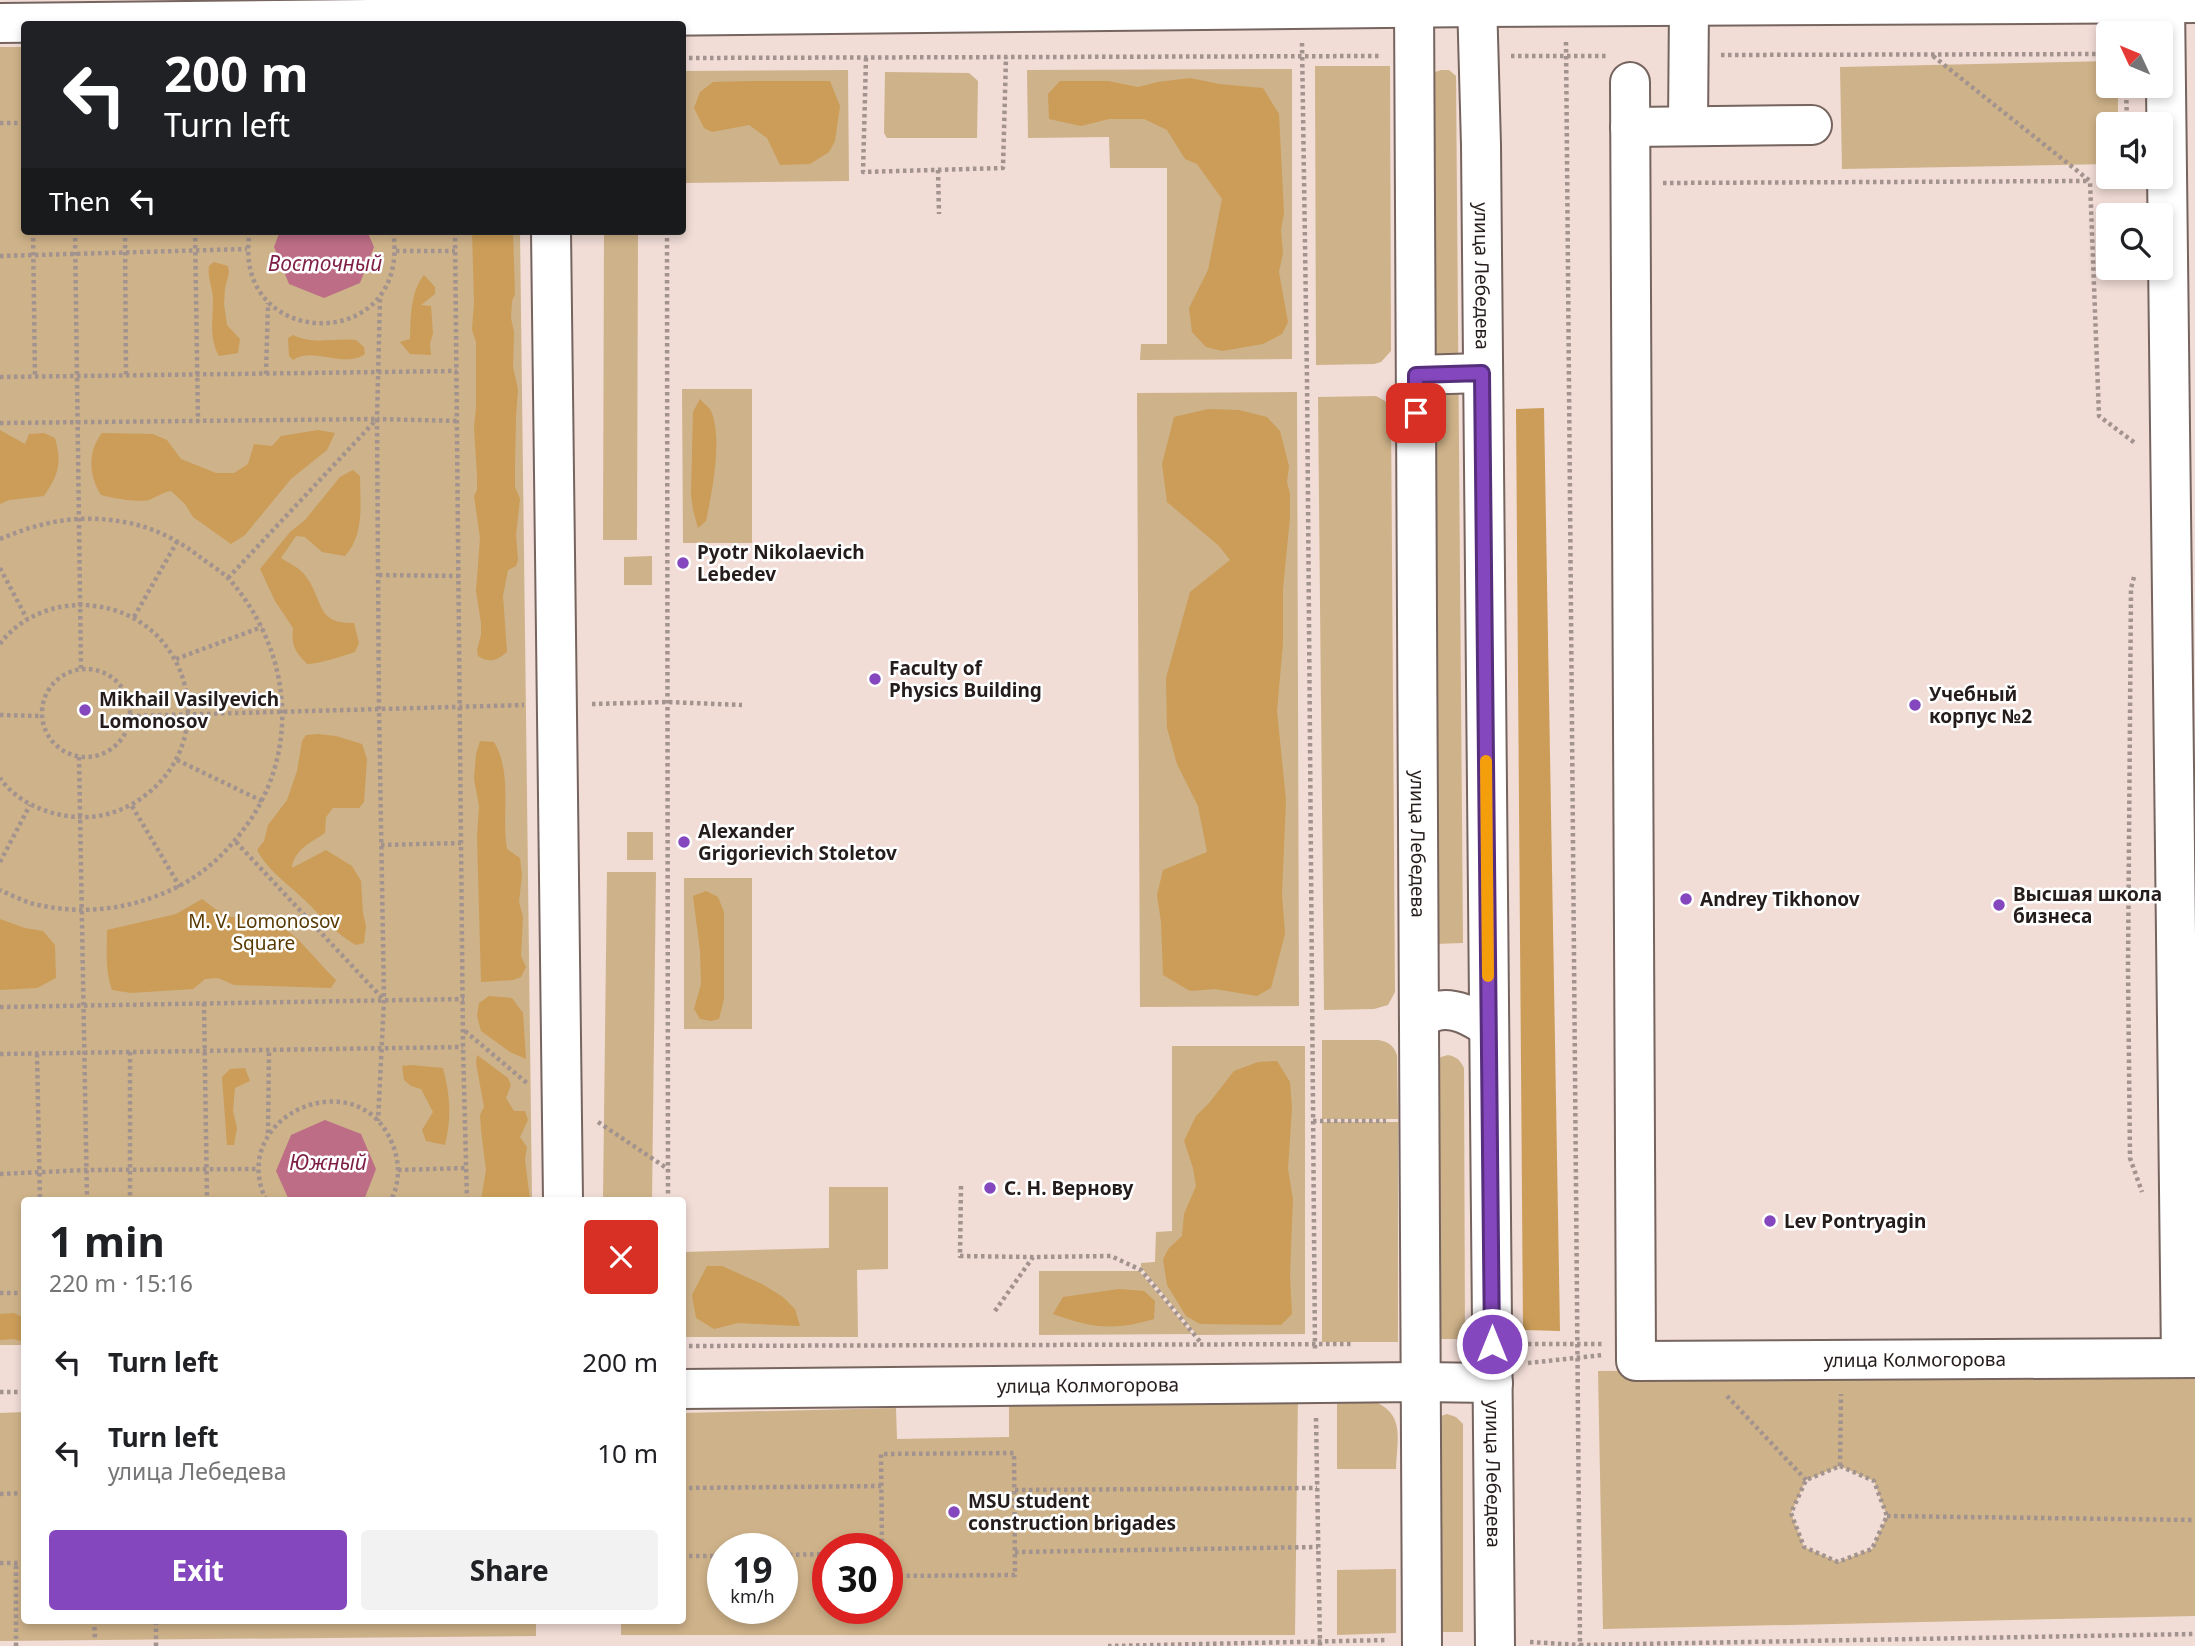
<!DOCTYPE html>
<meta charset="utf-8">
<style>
body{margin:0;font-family:"Noto Sans",sans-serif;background:#f2f2f2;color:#202124;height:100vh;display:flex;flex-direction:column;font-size:26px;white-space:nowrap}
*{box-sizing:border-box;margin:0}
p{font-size:23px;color:#757577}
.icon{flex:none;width:38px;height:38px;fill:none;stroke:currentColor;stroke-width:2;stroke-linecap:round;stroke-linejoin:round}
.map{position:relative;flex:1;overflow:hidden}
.side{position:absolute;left:21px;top:1197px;width:665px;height:427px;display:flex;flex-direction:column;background:#fff;border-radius:7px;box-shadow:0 4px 10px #0003}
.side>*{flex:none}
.top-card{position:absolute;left:21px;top:21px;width:665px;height:214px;border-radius:7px;box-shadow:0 4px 10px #0003;background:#202124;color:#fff;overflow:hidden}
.needle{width:46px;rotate:314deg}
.buttons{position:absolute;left:2096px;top:21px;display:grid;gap:14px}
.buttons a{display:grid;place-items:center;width:77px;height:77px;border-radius:7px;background:#fff;box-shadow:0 4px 10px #0003;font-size:35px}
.speed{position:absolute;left:707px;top:1533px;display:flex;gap:14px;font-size:35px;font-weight:700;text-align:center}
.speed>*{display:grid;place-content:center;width:91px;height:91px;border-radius:50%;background:#fff;box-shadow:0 4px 10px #0003;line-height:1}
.speed small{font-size:18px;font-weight:400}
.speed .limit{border:10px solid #d22;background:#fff;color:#111}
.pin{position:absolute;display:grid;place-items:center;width:60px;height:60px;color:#fff;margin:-30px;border-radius:14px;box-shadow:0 4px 10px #0006}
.me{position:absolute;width:77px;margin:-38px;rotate:0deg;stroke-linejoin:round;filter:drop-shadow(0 0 5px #0008)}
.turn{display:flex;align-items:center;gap:24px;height:147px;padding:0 28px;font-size:32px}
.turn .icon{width:91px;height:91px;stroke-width:2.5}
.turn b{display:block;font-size:49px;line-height:60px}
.then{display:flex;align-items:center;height:66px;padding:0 28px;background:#0003;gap:14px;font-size:26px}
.round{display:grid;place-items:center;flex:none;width:74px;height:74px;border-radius:7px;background:#f2f2f2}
.head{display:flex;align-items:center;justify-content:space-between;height:119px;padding:0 28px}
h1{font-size:42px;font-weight:700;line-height:52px}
.primary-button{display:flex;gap:14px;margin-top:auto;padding:14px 28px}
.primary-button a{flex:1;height:80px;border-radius:7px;background:#8447bd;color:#fff;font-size:28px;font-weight:700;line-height:80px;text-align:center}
.primary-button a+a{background:#f2f2f2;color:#202124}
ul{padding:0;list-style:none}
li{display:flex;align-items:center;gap:21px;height:91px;padding:0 28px}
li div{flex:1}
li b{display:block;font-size:26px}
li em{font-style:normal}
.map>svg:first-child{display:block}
.green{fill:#ceb289;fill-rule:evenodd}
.forest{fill:#cb9d58}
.water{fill:#bd6e86}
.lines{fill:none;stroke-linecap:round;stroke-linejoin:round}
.minor-casing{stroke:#76645f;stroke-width:42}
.path{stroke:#a3938f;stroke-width:4.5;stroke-dasharray:3.5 3.5;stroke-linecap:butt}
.minor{stroke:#fff;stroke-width:38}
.route-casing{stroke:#562e7b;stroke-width:18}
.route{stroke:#8447bd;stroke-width:12}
.slow{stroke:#f59e0b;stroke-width:12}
.poi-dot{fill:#8447bd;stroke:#fff;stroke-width:2.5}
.labels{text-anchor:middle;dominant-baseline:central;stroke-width:5;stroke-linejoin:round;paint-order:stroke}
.street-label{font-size:19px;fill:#251d1b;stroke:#fff}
.poi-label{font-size:19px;font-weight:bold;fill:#251d1b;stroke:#fff;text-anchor:start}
.park-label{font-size:19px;fill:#583900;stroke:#fff}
.water-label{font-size:21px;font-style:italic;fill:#7e1f45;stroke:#fff}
</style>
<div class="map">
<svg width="2195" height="1646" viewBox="0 0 2195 1646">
<rect width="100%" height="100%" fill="#f1dcd6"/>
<g class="green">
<polygon points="0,47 24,47 24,231 520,231 532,1200 24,1200 24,1345 0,1345"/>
<polygon points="2109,61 2109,86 2118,86 2118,124 2109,124 2109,164 1842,169 1840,67"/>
<polygon points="1315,66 1390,66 1391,351 1381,362 1374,364 1316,365"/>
<polygon points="1292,69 1292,359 1140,360 1141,344 1167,344 1167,168 1110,168 1109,137 1028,138 1027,70"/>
<polygon points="848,70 849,181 683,183 682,71"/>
<polygon points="1441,70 1449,70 1456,76 1463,943 1433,944 1432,73"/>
<polygon points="885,72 969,73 978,81 977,138 887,138 884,133"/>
<polygon points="604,231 638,231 637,540 603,540"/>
<polygon points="682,389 752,389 752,543 683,543"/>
<polygon points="1297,392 1299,1006 1140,1007 1137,393"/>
<polygon points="1376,396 1385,401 1391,412 1395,992 1388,1005 1374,1009 1324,1010 1318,397"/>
<polygon points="652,556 652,585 624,585 624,557"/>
<rect x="627" y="832" width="26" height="28"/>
<polygon points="607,872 656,872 652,1200 603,1200"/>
<rect x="684" y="878" width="68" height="151"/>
<path d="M1322,1040H1378C1389,1042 1393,1045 1397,1055L1398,1119H1322Z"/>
<polygon points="1172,1046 1305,1046 1305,1334 1197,1335 1141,1267 1141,1263 1155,1262 1156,1232 1172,1231"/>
<path d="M1448,1055C1457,1057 1460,1060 1464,1068L1465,1339H1435L1436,1063L1441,1057Z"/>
<rect x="1322" y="1122" width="76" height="220"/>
<polygon points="829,1187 888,1187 888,1269 857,1270 858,1337 683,1337 683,1252 829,1248"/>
<polygon points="1039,1271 1139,1271 1192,1334 1039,1335"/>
<path d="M2195,1368V1616L1603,1629L1598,1371ZM1840,1466L1874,1481L1887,1516L1872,1549L1838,1562L1804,1547L1791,1513L1806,1480Z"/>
<path d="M1298,1393L1295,1635H621V1621L682,1620L683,1413L896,1408L897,1439L1009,1437V1399ZM723,1549H782V1608H723ZM828,1549H887V1608H828Z"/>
<path d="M1371,1400C1406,1413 1397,1438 1396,1469H1337V1401Z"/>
<polygon points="24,1412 24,1620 536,1620 536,1636 0,1641 0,1413"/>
<polygon points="1447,1414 1456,1417 1463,1424 1463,1632 1440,1632 1436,1424 1441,1416"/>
<polygon points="1396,1569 1396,1633 1337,1635 1337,1570"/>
</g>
<g class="forest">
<polygon points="1190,78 1219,84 1263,88 1279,114 1284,213 1281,230 1283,253 1279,272 1288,322 1282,334 1263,344 1222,351 1206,347 1192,332 1189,308 1208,270 1222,199 1197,164 1185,159 1167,130 1144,119 1109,119 1081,126 1049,119 1048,94 1060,81 1108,81 1138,87 1158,82"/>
<polygon points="752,81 830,81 840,106 835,141 829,152 810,164 780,165 767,138 749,125 712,132 704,128 694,108 700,92 713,82"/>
<path d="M472,231H513L515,294L512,301L511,318L514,332L513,367L518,389L516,416L515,465V487L520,499L516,535L518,560L516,566L508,570L503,596L507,652C497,660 490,664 478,656L477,650L481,635V623L476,591L480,538L474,496L477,490V476L474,427L476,407V342L472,330L474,302Z"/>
<path d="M214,262L228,266L229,273L225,288L224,304L227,325L240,339L238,353L219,356C209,338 213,320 213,300C213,287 207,278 209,266Z"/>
<path d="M424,275L435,287V294L421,305L431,306L433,333L430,344L431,355L410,354L400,342L410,339C411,318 410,292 424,275Z"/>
<path d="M293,335C314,345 334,338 356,340L364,347L365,354C344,369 313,346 293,360L289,356L288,338Z"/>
<path d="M700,399C703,403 709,407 711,411C723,439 712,492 706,521L698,528L693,510L691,494L693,412Z"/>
<polygon points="1544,408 1560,1331 1523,1330 1516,409"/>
<polygon points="1208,409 1239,410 1267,417 1280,431 1289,466 1287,482 1290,494 1290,517 1283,589 1283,643 1277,711 1286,800 1282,894 1285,934 1271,988 1257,996 1215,989 1190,991 1163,975 1161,922 1157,895 1163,870 1207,852 1198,806 1177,764 1167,728 1166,678 1190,592 1230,560 1219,546 1167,502 1162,464 1174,417"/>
<path d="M0,430L25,444L29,434L44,433L55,438C62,463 59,474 44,496L9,500L0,504Z"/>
<path d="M318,430L335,433L327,450L291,479L245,535L231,544L193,517L185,504L171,491C161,493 157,497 149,500C138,503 113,498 101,495C89,476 87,452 102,433L153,434L167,440L181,459L216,473H234L248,464L254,444L272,446L281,436Z"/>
<path d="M353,470L360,476C360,503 365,534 345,556L322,552L305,537L296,536L281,558C290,564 301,568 307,578C324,602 316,624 354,623L359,643L355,652C339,657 323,663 307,664C295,652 291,645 293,628L275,601L260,569L290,532L305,520L340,477Z"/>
<path d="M318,734L336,736L362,744L367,759L364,802L359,808H333L326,817L325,833C311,842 293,851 292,868L326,850L352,866L361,881L363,913L366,926L364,943L356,945C333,933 318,911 298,894C283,880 267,869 257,850L264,841L268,825L287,800L297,771L302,741L306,735Z"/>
<path d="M480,741L494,742C513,774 501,814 507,849L520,858L522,875L519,902L523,917L521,956L526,967L521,977L513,980L481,982L477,837L479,806L474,779L476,754Z"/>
<polygon points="706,891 718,897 724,912 724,999 719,1019 711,1021 700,1019 694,1009 701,984 700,951 693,896"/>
<path d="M202,899L226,917C239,916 268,921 280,926C295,932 322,967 336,980L331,988L234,985L218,978L205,979L193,989L131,993L112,990C105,971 107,950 107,930L176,914Z"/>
<polygon points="0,919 25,928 43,931 55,945 56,978 37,988 0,990"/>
<polygon points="489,996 512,998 523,1013 526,1059 510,1052 481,1031 477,1016 479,1003"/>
<polygon points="477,1055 508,1078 511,1085 506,1098 514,1111 525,1111 528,1120 520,1137 527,1147 525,1159 530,1200 481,1200 486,1170 481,1130 480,1115 484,1107 476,1063"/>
<polygon points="1277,1061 1290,1082 1292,1108 1288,1169 1293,1199 1290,1276 1292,1314 1281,1325 1200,1324 1186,1316 1167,1285 1163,1259 1169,1248 1182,1236 1184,1214 1196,1186 1193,1168 1184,1141 1196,1116 1209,1103 1234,1071 1258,1062"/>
<path d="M411,1065L443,1068C450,1094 452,1118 445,1145L426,1141L422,1130L433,1112L421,1089L411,1086L404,1080L402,1066Z"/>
<polygon points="245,1068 250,1081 235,1088 233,1111 237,1128 234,1145 227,1145 222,1077 230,1069"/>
<polygon points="707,1266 722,1266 762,1284 783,1297 795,1309 800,1326 738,1323 714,1329 696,1318 692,1295"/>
<path d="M1119,1289L1144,1291L1155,1301L1154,1319C1114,1331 1091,1328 1053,1314L1063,1297Z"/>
<polygon points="14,1313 24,1318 23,1342 14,1339 0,1340 0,1314"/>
</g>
<g class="water">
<polygon points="280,231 367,231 374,247 360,283 324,298 289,284 274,247"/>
<polygon points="325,1120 361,1134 376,1169 364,1200 289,1200 276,1171 291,1135"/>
</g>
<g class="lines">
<g class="minor-casing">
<g id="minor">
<path id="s1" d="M1414,0L1422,1646"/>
<path id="s2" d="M1477,0L1481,145L1495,1646"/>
<polyline points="2165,3 2181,1358"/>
<polyline points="0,23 1477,7 2195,3"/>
<path id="s3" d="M1630,82L1636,1361L2195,1358"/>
<polyline points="1688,126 1689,6"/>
<polyline points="1630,127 1812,125"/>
<polyline points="551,231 563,1200"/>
<polyline points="1416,375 1482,373"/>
<path d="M1419,1022C1423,1019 1428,1013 1433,1012C1453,1005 1473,1017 1489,1028"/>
<path id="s4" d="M682,1389L1420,1382L1493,1383"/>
</g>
</g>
<g class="path">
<polyline points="1566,42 1580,1645 2195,1634"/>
<polyline points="1302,43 1307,379 1315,1350"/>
<polyline points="1721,55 2109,54"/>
<polyline points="1511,56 1607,56"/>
<polyline points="1933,56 2090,181 2099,416 2135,443"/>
<polyline points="682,58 1380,56"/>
<polyline points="866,58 863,172 1003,168 1006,57"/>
<polyline points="2126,86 2127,124"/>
<polyline points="0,123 24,123"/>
<polyline points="938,170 939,214"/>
<polyline points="1663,183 2088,181"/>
<polyline points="33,231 35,377"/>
<polyline points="75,231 81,669"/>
<polyline points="125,231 126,375"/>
<polyline points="195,231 198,421"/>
<path d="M250,231C228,352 413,356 393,231"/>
<polyline points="455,231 463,1047 467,1200"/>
<polyline points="667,231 668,1200"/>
<polyline points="396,251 455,251"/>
<polyline points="0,256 247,249"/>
<polyline points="380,299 377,419 458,421"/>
<polyline points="266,374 268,303"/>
<polyline points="0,377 457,371"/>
<polyline points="377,419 379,709 384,1000 378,1121"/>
<polyline points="0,423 377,419"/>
<path d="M0,539C43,521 82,513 129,523C155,528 179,541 200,557C209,564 221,571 229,579C289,647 301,743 251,819C227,854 199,880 159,895C119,911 76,914 34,904C23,901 11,895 0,890"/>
<polyline points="0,568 27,619"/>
<polyline points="379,575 459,576"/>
<polyline points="2134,577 2131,588 2128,969 2130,1158 2142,1192"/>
<polyline points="228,578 377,419"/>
<polyline points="134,617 178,540"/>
<path d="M0,644C21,615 60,601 95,606C191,618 222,740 143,797C121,813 95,820 68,816C43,813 15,800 0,778"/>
<polyline points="176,659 262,627"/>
<circle cx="86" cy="713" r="44"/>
<polyline points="592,704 667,702 742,705"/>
<polyline points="0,715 41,716"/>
<polyline points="130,716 524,705"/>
<polyline points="79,757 87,1200"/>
<polyline points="177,760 262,801"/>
<polyline points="132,806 180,887"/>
<polyline points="236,842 384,1000"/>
<polyline points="381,845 461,843"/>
<polyline points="0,862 30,805"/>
<polyline points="204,1003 207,1200"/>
<polyline points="0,1007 464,999"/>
<polyline points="465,1031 528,1084"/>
<polyline points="130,1052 130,1200"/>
<polyline points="0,1054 463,1047"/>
<polyline points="37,1054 40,1200"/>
<polyline points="1313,1121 1386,1121"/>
<polyline points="598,1122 668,1169"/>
<polyline points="268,1133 269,1050"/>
<polyline points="398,1170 466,1168"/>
<polyline points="0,1174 86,1170 258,1169"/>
<polyline points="961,1186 960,1256 1032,1257"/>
<path d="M266,1200C226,1115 358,1059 392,1143C400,1161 400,1183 391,1200"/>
<polyline points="0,1293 24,1293"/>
<polyline points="995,1311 1033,1257 1111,1256 1141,1270 1202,1344"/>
<polyline points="1528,1344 1603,1344"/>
<polyline points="682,1346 1351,1344"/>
<polyline points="1528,1363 1603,1355"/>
<polyline points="0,1392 24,1392"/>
<polyline points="1727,1396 1806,1480"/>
<polyline points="1316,1418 1320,1646"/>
<polygon points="1840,1466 1874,1481 1887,1516 1872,1549 1838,1562 1804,1547 1791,1513 1806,1480"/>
<polyline points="1840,1466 1841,1394"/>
<polyline points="682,1488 881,1486"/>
<polyline points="1015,1490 1317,1488"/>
<polyline points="0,1494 24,1493"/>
<polyline points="1887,1516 2195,1520"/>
<polyline points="882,1549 881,1454 1014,1453 1015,1575 887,1576"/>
<polyline points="1015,1552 1318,1547"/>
<polyline points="782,1555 828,1554"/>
<polyline points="682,1556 723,1556"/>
<polyline points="0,1563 24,1563"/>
<polyline points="94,1620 95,1640"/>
<polyline points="1530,1642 1580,1645"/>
<polyline points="16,1646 16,1563"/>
<polyline points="156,1646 156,1620"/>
<polyline points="1108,1646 1388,1640"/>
</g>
<use href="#minor" class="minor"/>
</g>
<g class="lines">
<g class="route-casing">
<polyline id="route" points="1416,413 1416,375 1482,373 1492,1344"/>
</g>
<use href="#route" class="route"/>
<polyline class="slow" points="1486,761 1488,976"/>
</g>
<g class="poi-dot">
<circle cx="683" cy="563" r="7"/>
<circle cx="875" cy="679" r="7"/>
<circle cx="1915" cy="705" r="7"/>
<circle cx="85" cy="710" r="7"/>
<circle cx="684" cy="842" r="7"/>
<circle cx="1686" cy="899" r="7"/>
<circle cx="1999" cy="905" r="7"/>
<circle cx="990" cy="1188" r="7"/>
<circle cx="1770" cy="1221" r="7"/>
<circle cx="954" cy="1512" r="7"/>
</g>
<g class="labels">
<g class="street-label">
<text stroke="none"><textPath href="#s2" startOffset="276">улица Лебедева</textPath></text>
<text stroke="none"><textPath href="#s1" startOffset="844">улица Лебедева</textPath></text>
<text stroke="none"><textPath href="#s3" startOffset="1558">улица Колмогорова</textPath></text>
<text stroke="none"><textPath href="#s4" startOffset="406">улица Колмогорова</textPath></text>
<text stroke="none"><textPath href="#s2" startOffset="1474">улица Лебедева</textPath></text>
</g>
<g class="poi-label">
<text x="697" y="552">Pyotr Nikolaevich<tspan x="697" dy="22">Lebedev</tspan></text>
<text x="889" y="668">Faculty of<tspan x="889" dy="22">Physics Building</tspan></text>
<text x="1929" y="694">Учебный<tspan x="1929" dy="22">корпус №2</tspan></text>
<text x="99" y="699">Mikhail Vasilyevich<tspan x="99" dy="22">Lomonosov</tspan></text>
<text x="698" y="831">Alexander<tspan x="698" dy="22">Grigorievich Stoletov</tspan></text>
<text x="2013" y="894">Высшая школа<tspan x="2013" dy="22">бизнеса</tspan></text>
<text x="1700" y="899">Andrey Tikhonov</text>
<text x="1004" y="1188">С. Н. Вернову</text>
<text x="1784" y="1221">Lev Pontryagin</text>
<text x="968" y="1501">MSU student<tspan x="968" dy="22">construction brigades</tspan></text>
</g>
<g class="park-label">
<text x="264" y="921">M. V. Lomonosov<tspan x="264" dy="22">Square</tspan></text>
</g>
<g class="water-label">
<text x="325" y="263">Восточный</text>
<text x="328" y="1162">Южный</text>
</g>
</g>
</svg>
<div class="buttons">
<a><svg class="needle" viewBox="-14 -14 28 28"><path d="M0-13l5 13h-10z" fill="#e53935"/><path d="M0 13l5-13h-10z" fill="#757577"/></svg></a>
<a><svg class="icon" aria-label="sound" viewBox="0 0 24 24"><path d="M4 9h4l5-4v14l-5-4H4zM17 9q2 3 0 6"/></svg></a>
<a><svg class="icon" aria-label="search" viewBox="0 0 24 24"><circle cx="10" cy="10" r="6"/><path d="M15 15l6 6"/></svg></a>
</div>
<div class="speed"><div>19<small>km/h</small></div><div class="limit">30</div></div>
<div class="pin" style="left:1416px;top:413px;background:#d93025"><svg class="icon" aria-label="arrive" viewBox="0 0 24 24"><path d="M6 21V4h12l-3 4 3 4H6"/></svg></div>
<svg class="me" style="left:1492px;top:1344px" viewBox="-20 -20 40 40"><circle r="17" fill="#8447bd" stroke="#fff" stroke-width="3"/><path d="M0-11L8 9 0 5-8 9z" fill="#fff"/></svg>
<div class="top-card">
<div class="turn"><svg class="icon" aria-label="left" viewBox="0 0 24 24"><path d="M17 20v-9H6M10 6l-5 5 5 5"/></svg><div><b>200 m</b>Turn left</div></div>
<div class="then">Then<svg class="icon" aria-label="left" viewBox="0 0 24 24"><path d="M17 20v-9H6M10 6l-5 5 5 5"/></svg></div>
</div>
<section class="side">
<div class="head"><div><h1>1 min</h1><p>220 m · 15:16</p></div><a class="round" style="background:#d93025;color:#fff"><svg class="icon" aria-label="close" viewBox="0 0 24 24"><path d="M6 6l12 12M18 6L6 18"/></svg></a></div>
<ul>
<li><svg class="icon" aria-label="left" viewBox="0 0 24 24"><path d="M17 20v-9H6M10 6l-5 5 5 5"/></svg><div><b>Turn left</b></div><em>200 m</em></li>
<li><svg class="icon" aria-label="left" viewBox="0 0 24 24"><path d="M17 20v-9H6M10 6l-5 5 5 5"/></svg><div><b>Turn left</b><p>улица Лебедева</p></div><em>10 m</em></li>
</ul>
<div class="primary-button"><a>Exit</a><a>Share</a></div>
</section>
</div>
